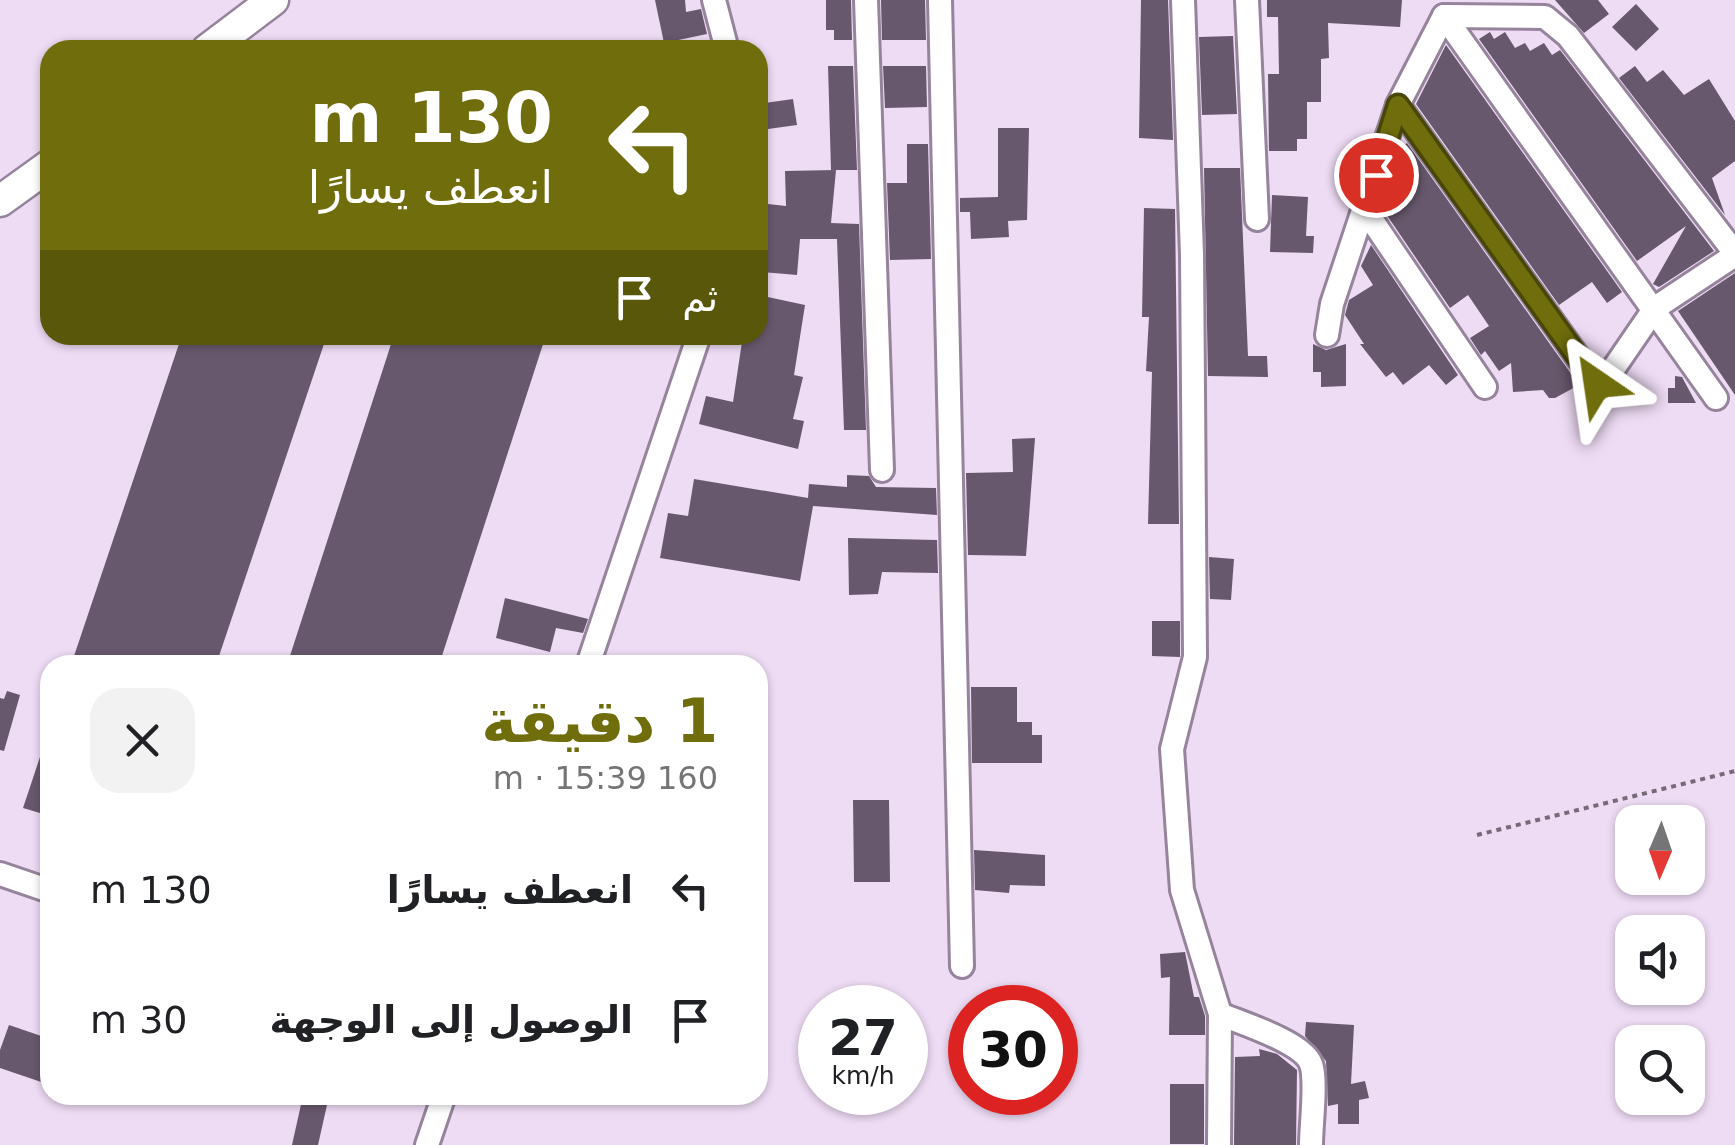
<!DOCTYPE html>
<html lang="ar">
<meta charset="utf-8">
<style>
body{margin:0;font-family:"DejaVu Sans",Cairo,sans-serif;background:#f2f2f2;color:#202124;direction:rtl;height:100vh;display:flex;flex-direction:column;font-size:38px;white-space:nowrap}
*{box-sizing:border-box;margin:0}
p{font-size:32px;color:#757577}
.icon{flex:none;width:55px;height:55px;fill:none;stroke:currentColor;stroke-width:2;stroke-linecap:round;stroke-linejoin:round}
.map{position:relative;flex:1;overflow:hidden;direction:ltr}
.side{position:absolute;left:40px;top:655px;width:728px;height:450px;display:flex;flex-direction:column;background:#fff;border-radius:30px;box-shadow:0 2px 8px #0004;direction:rtl}
.side>*{flex:none}
.guide{position:absolute;left:40px;top:40px;width:728px;height:305px;border-radius:30px;box-shadow:0 2px 8px #0004;direction:rtl;background:#706d0c;color:#fff;overflow:hidden}
.needle{width:65px;rotate:182deg}
.tools{position:absolute;left:1615px;top:805px;display:grid;gap:20px}
.tools a{display:grid;place-items:center;width:90px;height:90px;border-radius:20px;background:#fff;box-shadow:0 2px 8px #0004;font-size:50px}
.speed{position:absolute;left:798px;top:985px;display:flex;gap:20px;font-size:50px;font-weight:700;text-align:center}
.speed>*{display:grid;place-content:center;width:130px;height:130px;border-radius:50%;background:#fff;box-shadow:0 2px 8px #0004;line-height:1}
.speed small{font-size:25px;font-weight:400}
.speed .limit{border:15px solid #d22;background:#fff;color:#111}
.pin{position:absolute;display:grid;place-items:center;width:85px;height:85px;color:#fff;margin:-42px;border:5px solid #fff;border-radius:50%;box-shadow:0 2px 10px #0007}
.me{position:absolute;width:110px;margin:-55px;rotate:328deg;stroke-linejoin:round;filter:drop-shadow(0 0 8px #0008)}
.turn{display:flex;align-items:center;gap:35px;height:210px;padding:0 50px;font-size:45px}
.turn .icon{width:130px;height:130px;stroke-width:2.5}
.turn b{display:block;font-size:70px;line-height:85px}
.then{display:flex;align-items:center;height:95px;padding:0 50px;background:#0003;gap:20px;font-size:38px}
.round{display:grid;place-items:center;flex:none;width:105px;height:105px;border-radius:30px;background:#f2f2f2}
.head{display:flex;align-items:center;justify-content:space-between;height:170px;padding:0 50px}
h1{font-size:60px;font-weight:700;line-height:75px;color:#706d0c}
ul{padding:0;list-style:none}
li{display:flex;align-items:center;gap:30px;height:130px;padding:0 50px}
li div{flex:1}
li b{display:block;font-size:38px}
li em{font-style:normal}
.map>svg:first-child{display:block}
.building{fill:#68586d}
.lines{fill:none;stroke-linecap:round;stroke-linejoin:round}
.minor-casing{stroke:#95849b;stroke-width:28}
.major-casing{stroke:#95849b;stroke-width:35}
.path{stroke:#766a79;stroke-width:4;stroke-dasharray:5 5;stroke-linecap:butt}
.minor{stroke:#fff;stroke-width:22}
.major{stroke:#fff;stroke-width:30}
.route-casing{stroke:#494708;stroke-width:25}
.route{stroke:#706d0c;stroke-width:18}
</style>
<div class="map">
<svg width="1735" height="1145" viewBox="0 0 1735 1145">
<rect width="100%" height="100%" fill="#eedbf4"/>
<g class="building">
<polygon points="655,0 685,0 686,12 701,9 707,34 664,43"/>
<polygon points="826,0 851,0 852,40 834,40 834,30 826,30"/>
<polygon points="881,0 925,0 926,40 882,40"/>
<polygon points="1141,0 1168,0 1173,140 1139,138"/>
<polygon points="1267,0 1402,0 1400,27 1328,23 1329,58 1321,59 1321,102 1307,102 1307,139 1297,139 1297,151 1269,151 1268,74 1279,74 1278,17 1267,17"/>
<polygon points="1555,0 1598,0 1609,14 1584,33"/>
<polygon points="1636,4 1659,29 1636,51 1612,27"/>
<polygon points="1490,32 1494,39 1505,32 1515,48 1525,43 1530,51 1544,43 1552,55 1560,50 1714,251 1659,287 1653,284 1686,226 1637,261 1479,39"/>
<polygon points="1233,36 1237,114 1202,115 1199,37"/>
<polygon points="1446,45 1622,292 1607,303 1592,282 1559,305 1416,104"/>
<polygon points="828,66 853,66 857,170 831,170"/>
<polygon points="883,66 926,66 927,107 885,108"/>
<polygon points="1635,66 1647,82 1663,70 1684,95 1709,79 1735,121 1735,161 1712,178 1725,215 1619,78"/>
<polygon points="793,99 797,125 768,129 765,103"/>
<polygon points="998,128 1029,128 1027,220 1008,221 1009,237 971,239 970,212 960,212 960,198 998,197"/>
<polygon points="1407,143 1579,385 1555,398 1549,398 1543,390 1513,392 1511,363 1499,371 1485,351 1481,355 1470,338 1489,326 1468,295 1450,308 1382,208 1398,196 1388,182 1399,162 1399,149"/>
<polygon points="907,144 928,144 931,259 890,260 887,183 907,183"/>
<polygon points="1204,168 1240,168 1248,356 1267,356 1268,377 1208,376"/>
<polygon points="836,170 831,223 859,224 866,430 844,430 837,239 800,239 797,275 762,272 768,204 786,206 785,171"/>
<polygon points="1272,195 1308,197 1306,236 1314,236 1313,253 1270,252"/>
<polygon points="1144,208 1175,209 1179,524 1148,524 1152,372 1146,371 1149,317 1142,317"/>
<polygon points="1371,245 1458,375 1446,385 1429,365 1403,385 1393,372 1386,377 1360,344 1364,344 1345,315 1349,300 1373,285 1361,266"/>
<polygon points="1735,273 1735,395 1678,311"/>
<polygon points="758,295 805,305 794,375 803,377 793,419 804,421 798,449 699,424 706,396 733,402 743,335 758,335"/>
<polygon points="182,335 327,335 216,665 71,665"/>
<polygon points="394,335 546,335 439,665 287,665"/>
<polygon points="1313,344 1326,350 1346,344 1346,386 1321,387 1321,372 1313,372"/>
<polygon points="1675,376 1682,377 1696,403 1668,403 1668,388 1675,388"/>
<polygon points="1035,438 1026,556 968,555 966,473 1013,472 1012,439"/>
<polygon points="847,475 869,476 876,487 936,488 937,515 813,506 800,581 660,558 668,513 688,516 694,479 808,498 809,484 847,487"/>
<polygon points="848,538 937,540 938,573 882,572 878,594 849,595"/>
<polygon points="1209,557 1234,559 1231,600 1210,599"/>
<polygon points="505,598 588,619 583,633 556,628 550,652 496,638"/>
<polygon points="1152,621 1180,621 1180,657 1152,656"/>
<polygon points="971,687 1017,687 1017,722 1032,722 1032,735 1042,735 1042,763 972,763"/>
<polygon points="7,691 20,695 4,751 0,750 0,698 4,699"/>
<polygon points="47,736 50,736 50,816 23,808"/>
<polygon points="853,800 889,800 890,882 854,882"/>
<polygon points="974,850 1045,855 1045,886 1010,885 1009,893 975,890"/>
<polygon points="1185,952 1194,997 1199,997 1205,1016 1205,1035 1169,1035 1170,977 1161,978 1160,954"/>
<polygon points="1306,1022 1354,1025 1351,1084 1365,1081 1369,1098 1359,1100 1359,1124 1338,1124 1338,1104 1328,1106 1326,1061 1305,1036"/>
<polygon points="9,1025 50,1039 50,1085 0,1068 0,1050"/>
<polygon points="1259,1049 1277,1054 1297,1070 1296,1145 1234,1145 1235,1057 1260,1056"/>
<rect x="1170" y="1084" width="34" height="60"/>
<polygon points="302,1100 327,1105 318,1145 292,1145"/>
</g>
<g class="lines">
<g class="minor-casing">
<g id="minor">
<polyline points="714,0 727,50"/>
<polyline points="866,0 882,470"/>
<polyline points="940,0 962,966"/>
<polyline points="1183,0 1192,255 1195,657 1172,749 1182,890 1220,1014 1219,1145"/>
<polyline points="1247,0 1257,219"/>
<polyline points="1444,16 1716,398"/>
<polyline points="1398,105 1597,384 1605,381 1655,308 1735,255"/>
<polyline points="1365,210 1485,387"/>
<polyline points="1327,335 1332,304 1398,105 1444,16 1545,17 1568,36 1735,253"/>
<polyline points="588,665 699,335"/>
<polyline points="0,874 50,891"/>
<path d="M1220,1014C1241,1023 1303,1042 1311,1064C1317,1080 1311,1125 1311,1145"/>
<polyline points="427,1145 444,1095"/>
</g>
</g>
<g class="major-casing">
<g id="major">
<polyline points="207,50 273,0"/>
<polyline points="0,201 50,165"/>
</g>
</g>
<polyline class="path" points="1477,835 1735,771"/>
<use href="#minor" class="minor"/>
<use href="#major" class="major"/>
</g>
<g class="lines">
<g class="route-casing">
<polyline id="route" points="1376,175 1398,105 1597,384"/>
</g>
<use href="#route" class="route"/>
</g>
</svg>
<div class="tools">
<a><svg class="needle" viewBox="-14 -14 28 28"><path d="M0-13l5 13h-10z" fill="#e53935"/><path d="M0 13l5-13h-10z" fill="#757577"/></svg></a>
<a><svg class="icon" aria-label="sound" viewBox="0 0 24 24"><path d="M4 9h4l5-4v14l-5-4H4zM17 9q2 3 0 6"/></svg></a>
<a><svg class="icon" aria-label="search" viewBox="0 0 24 24"><circle cx="10" cy="10" r="6"/><path d="M15 15l6 6"/></svg></a>
</div>
<div class="speed"><div>27<small>km/h</small></div><div class="limit">30</div></div>
<div class="pin" style="left:1376px;top:175px;background:#d93025"><svg class="icon" aria-label="arrive" viewBox="0 0 24 24"><path d="M6 21V4h12l-3 4 3 4H6"/></svg></div>
<svg class="me" style="left:1597px;top:384px" viewBox="-20 -20 40 40"><path d="M0-17L14 15 0 8-14 15z" fill="#706d0c" stroke="#fff" stroke-width="4"/></svg>
<div class="guide">
<div class="turn"><svg class="icon" aria-label="left" viewBox="0 0 24 24"><path d="M17 20v-9H6M10 6l-5 5 5 5"/></svg><div><b>130 m</b>انعطف يسارًا</div></div>
<div class="then">ثم<svg class="icon" aria-label="arrive" viewBox="0 0 24 24"><path d="M6 21V4h12l-3 4 3 4H6"/></svg></div>
</div>
<section class="side">
<div class="head"><div><h1>1 دقيقة</h1><p>160 m · 15:39</p></div><a class="round"><svg class="icon" aria-label="close" viewBox="0 0 24 24"><path d="M6 6l12 12M18 6L6 18"/></svg></a></div>
<ul>
<li><svg class="icon" aria-label="left" viewBox="0 0 24 24"><path d="M17 20v-9H6M10 6l-5 5 5 5"/></svg><div><b>انعطف يسارًا</b></div><em>130 m</em></li>
<li><svg class="icon" aria-label="arrive" viewBox="0 0 24 24"><path d="M6 21V4h12l-3 4 3 4H6"/></svg><div><b>الوصول إلى الوجهة</b></div><em>30 m</em></li>
</ul>
</section>
</div>
